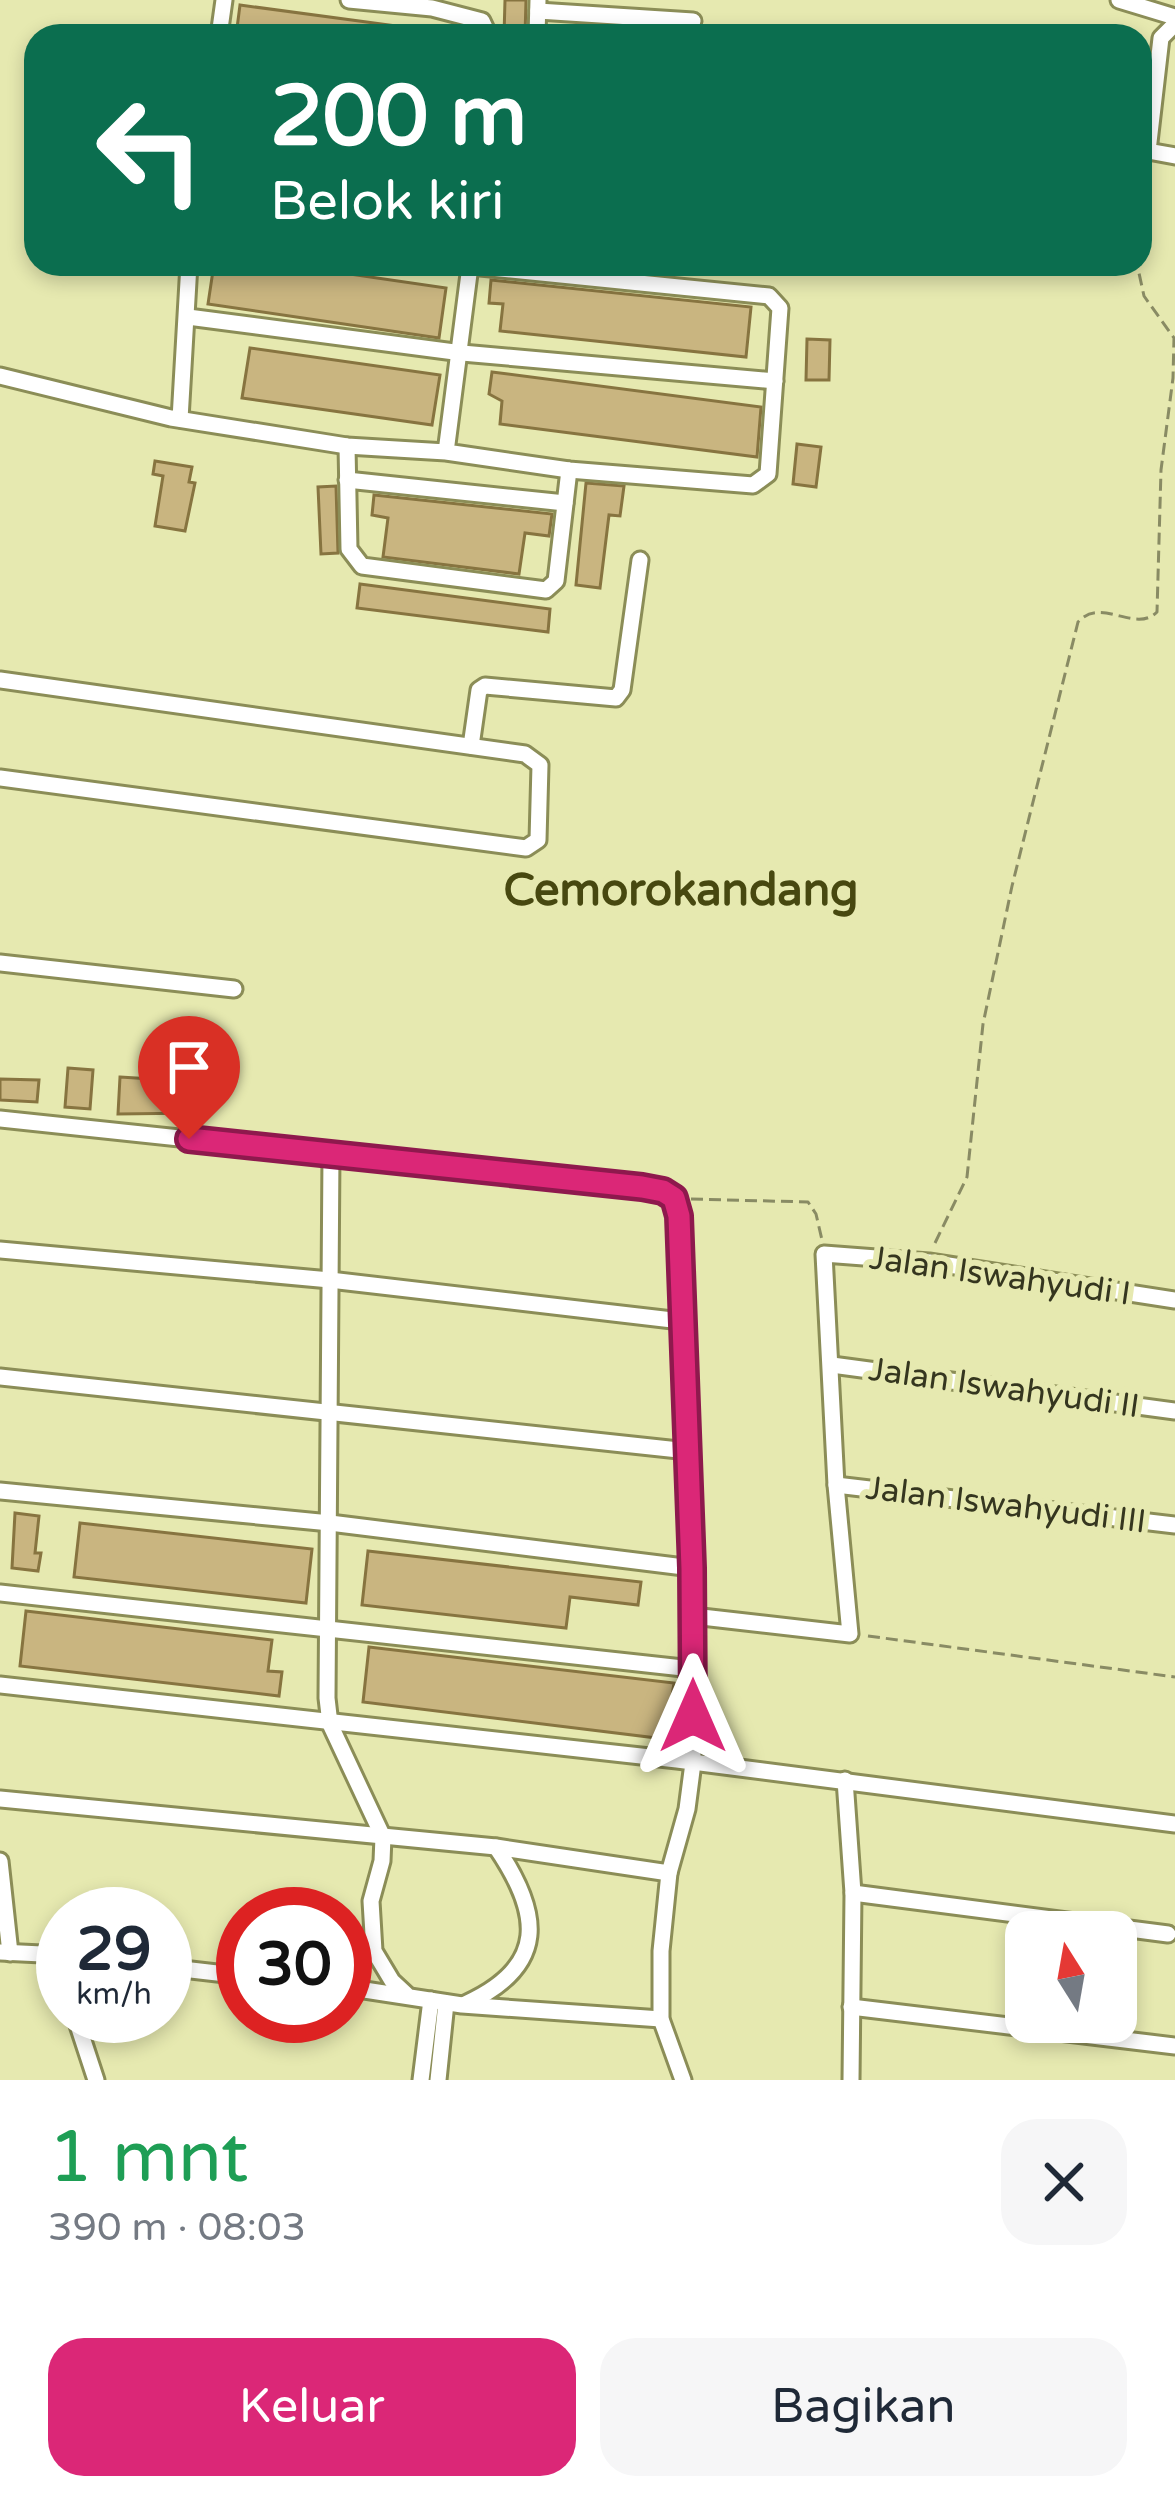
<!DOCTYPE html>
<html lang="id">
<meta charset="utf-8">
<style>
body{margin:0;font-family:"Varela Round",sans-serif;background:#f6f6f7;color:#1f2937;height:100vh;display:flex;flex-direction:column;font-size:45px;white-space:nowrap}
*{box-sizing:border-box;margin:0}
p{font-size:39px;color:#747a83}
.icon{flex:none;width:66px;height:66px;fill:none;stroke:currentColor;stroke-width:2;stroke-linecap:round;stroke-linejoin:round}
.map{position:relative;height:2080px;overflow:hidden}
.side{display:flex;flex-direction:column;background:#fff;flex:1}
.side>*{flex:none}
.top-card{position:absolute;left:24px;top:24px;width:1128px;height:252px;border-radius:36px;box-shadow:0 6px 18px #0003;background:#0b6e4f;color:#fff;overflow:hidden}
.needle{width:78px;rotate:349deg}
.controls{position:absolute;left:1005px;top:1911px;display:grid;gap:24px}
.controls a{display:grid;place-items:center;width:132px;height:132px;border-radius:24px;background:#fff;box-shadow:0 6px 18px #0003;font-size:60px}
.speed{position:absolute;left:36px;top:1887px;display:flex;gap:24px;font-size:60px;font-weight:700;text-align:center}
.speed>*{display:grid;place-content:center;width:156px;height:156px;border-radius:50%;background:#fff;box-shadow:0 6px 18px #0003;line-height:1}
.speed small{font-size:30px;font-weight:400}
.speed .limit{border:18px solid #d22;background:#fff;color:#111}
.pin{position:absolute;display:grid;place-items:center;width:102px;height:102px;color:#fff;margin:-123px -51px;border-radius:50% 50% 50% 0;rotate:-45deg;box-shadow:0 0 12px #0007}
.pin .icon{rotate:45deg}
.me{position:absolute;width:132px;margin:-66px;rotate:0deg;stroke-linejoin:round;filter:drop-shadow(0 0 9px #0008)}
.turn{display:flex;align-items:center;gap:42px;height:252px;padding:0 48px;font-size:54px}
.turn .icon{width:156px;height:156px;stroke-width:2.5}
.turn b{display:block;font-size:84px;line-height:102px}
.round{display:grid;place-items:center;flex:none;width:126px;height:126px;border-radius:36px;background:#f6f6f7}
.headline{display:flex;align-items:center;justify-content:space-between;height:204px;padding:0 48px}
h1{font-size:72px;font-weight:600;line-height:90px;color:#1e9e55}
.primary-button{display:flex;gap:24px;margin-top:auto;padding:24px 48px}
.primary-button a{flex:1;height:138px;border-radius:36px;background:#db2777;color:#fff;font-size:48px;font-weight:600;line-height:138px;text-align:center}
.primary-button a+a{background:#f6f6f7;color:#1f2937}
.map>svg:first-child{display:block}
.building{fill:#c9b580;stroke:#877440;stroke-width:3}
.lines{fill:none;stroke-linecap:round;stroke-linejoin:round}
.minor-casing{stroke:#8b8d57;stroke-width:21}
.path{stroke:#898b64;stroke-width:3;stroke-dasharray:12 6;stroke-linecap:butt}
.minor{stroke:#fff;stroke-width:15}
.route-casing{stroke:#8e194d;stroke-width:30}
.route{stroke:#db2777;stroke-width:21}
.labels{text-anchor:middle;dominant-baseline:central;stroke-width:12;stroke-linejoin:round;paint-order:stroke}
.street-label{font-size:33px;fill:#35361f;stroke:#e6e9b0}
.district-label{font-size:45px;font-weight:bold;fill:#474810;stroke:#e6e9b0}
</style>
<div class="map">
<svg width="1175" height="2080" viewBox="0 0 1175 2080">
<rect width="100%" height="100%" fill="#e6e9b0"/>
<g class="building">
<polygon points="505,0 526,0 525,36 504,36"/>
<polygon points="240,5 404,27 403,36 236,36"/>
<polygon points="214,264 281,264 446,288 439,338 208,304"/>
<polygon points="491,280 751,307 746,357 500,331 503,304 489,303"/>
<polygon points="807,339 830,340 829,380 806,380"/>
<polygon points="250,348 440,375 432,425 242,398"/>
<polygon points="492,372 761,407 757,457 500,424 502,401 489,394"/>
<polygon points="797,444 821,447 816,487 793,484"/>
<polygon points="155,461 192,467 189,482 195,483 185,531 155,526 163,476 153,474"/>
<polygon points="586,483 624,486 620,516 609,515 600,588 576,585"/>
<polygon points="336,486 338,553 321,554 318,487"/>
<polygon points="374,495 552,514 549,536 525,533 519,574 383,557 388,518 372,515"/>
<polygon points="360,584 550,609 548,632 357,608"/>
<polygon points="68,1068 93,1070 90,1109 65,1107"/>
<polygon points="120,1077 199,1082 197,1113 118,1114"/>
<polygon points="0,1079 39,1080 37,1102 0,1100"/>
<polygon points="15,1513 39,1516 35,1553 41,1553 38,1571 12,1568"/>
<polygon points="80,1523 312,1549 306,1603 74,1577"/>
<polygon points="368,1551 641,1582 638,1605 570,1597 566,1628 362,1605"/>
<polygon points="26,1611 272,1640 268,1671 282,1672 279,1696 20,1666"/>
<polygon points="369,1647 674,1683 665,1739 363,1702"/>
</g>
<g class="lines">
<g class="minor-casing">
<g id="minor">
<polyline points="349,0 432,8 482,21 489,36"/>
<polyline points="1119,0 1175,17"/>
<polyline points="538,11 693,21"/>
<polyline points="1175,24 1161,38 1148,151 1175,156"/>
<polyline points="219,36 224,0"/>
<polyline points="537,36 538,0"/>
<polyline points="188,317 462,353 775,381"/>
<polyline points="0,376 171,418 347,446 446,452 569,470 753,485 768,474 780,308 769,296 470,266 446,452"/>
<polyline points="180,419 189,264"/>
<polyline points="347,446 349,549 362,566 546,590 556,581 569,470"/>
<polyline points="347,480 565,503"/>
<polyline points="0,680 525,754 540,765 538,840 526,848 0,778"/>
<polyline points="471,746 479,690 485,686 616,698 622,690 640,560"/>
<polyline points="0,963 234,989"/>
<polyline points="0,1119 642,1187 663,1191 677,1204 682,1267 681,1321 692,1568 693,1763 687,1809 669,1873"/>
<polyline points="331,1154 327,1698 330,1724 383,1837 382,1861 371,1901 374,1951 392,1981 406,1994"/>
<polyline points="0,1250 330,1280 681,1321"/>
<polyline points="832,1365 1175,1411"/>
<polyline points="0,1377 688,1451"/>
<polyline points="836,1485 1175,1525"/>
<polyline points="0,1491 330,1523 692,1568"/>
<polyline points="0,1593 692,1669"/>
<polyline points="693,1616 850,1634 836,1485 824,1254 929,1262 1175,1300"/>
<polyline points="0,1685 677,1760 1175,1824"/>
<polyline points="845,1780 853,1893 851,2080"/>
<polyline points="0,1799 496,1847 669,1873 661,1951 661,2019 683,2080"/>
<polyline points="0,1861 10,1953"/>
<polyline points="853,1893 1168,1934"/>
<polyline points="0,1952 63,1955"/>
<polyline points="55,1954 63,1980"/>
<polyline points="165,1967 243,1976"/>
<polyline points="345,1987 462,2005 661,2019"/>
<path d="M465,2004C549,1966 541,1913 496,1847"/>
<polyline points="851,2007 1175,2046"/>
<polyline points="75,2016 96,2080"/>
<polyline points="421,2080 431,2000"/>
<polyline points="438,2080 446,2003"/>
</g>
</g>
<g class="path">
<polyline points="1140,214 1146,168"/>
<polyline points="691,1199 808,1202 816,1214 822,1240"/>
<path d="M935,1243L967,1177L983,1024L1012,886L1078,622C1101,596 1135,634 1157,612L1161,470L1173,378L1174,338L1144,296L1137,264"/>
<polyline points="868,1636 1175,1677"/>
</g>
<use href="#minor" class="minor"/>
</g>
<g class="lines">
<g class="route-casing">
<polyline id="route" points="189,1139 642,1187 663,1191 674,1198 679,1216 692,1568 693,1716"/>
</g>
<use href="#route" class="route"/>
</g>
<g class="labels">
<g class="street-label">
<text transform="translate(1000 1276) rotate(8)">Jalan Iswahyudi I</text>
<text transform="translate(1004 1388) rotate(8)">Jalan Iswahyudi II</text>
<text transform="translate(1006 1505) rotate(7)">Jalan Iswahyudi III</text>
</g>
<g class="district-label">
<text x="681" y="891">Cemorokandang</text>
</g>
</g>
</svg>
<div class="controls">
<a><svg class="needle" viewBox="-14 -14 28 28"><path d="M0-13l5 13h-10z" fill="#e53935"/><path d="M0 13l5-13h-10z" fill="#747a83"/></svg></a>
</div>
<div class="speed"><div>29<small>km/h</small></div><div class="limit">30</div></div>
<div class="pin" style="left:189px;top:1139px;background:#d93025"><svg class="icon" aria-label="arrive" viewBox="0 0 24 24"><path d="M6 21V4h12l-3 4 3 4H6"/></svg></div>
<svg class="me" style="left:693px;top:1716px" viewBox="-20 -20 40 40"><path d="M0-17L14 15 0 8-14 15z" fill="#db2777" stroke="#fff" stroke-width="4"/></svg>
<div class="top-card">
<div class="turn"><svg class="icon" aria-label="left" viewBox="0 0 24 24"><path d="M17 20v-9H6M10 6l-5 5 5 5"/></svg><div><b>200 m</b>Belok kiri</div></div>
</div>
</div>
<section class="side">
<div class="headline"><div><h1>1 mnt</h1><p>390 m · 08:03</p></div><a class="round"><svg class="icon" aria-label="close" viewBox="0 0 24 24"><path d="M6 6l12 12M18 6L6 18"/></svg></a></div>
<div class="primary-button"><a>Keluar</a><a>Bagikan</a></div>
</section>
